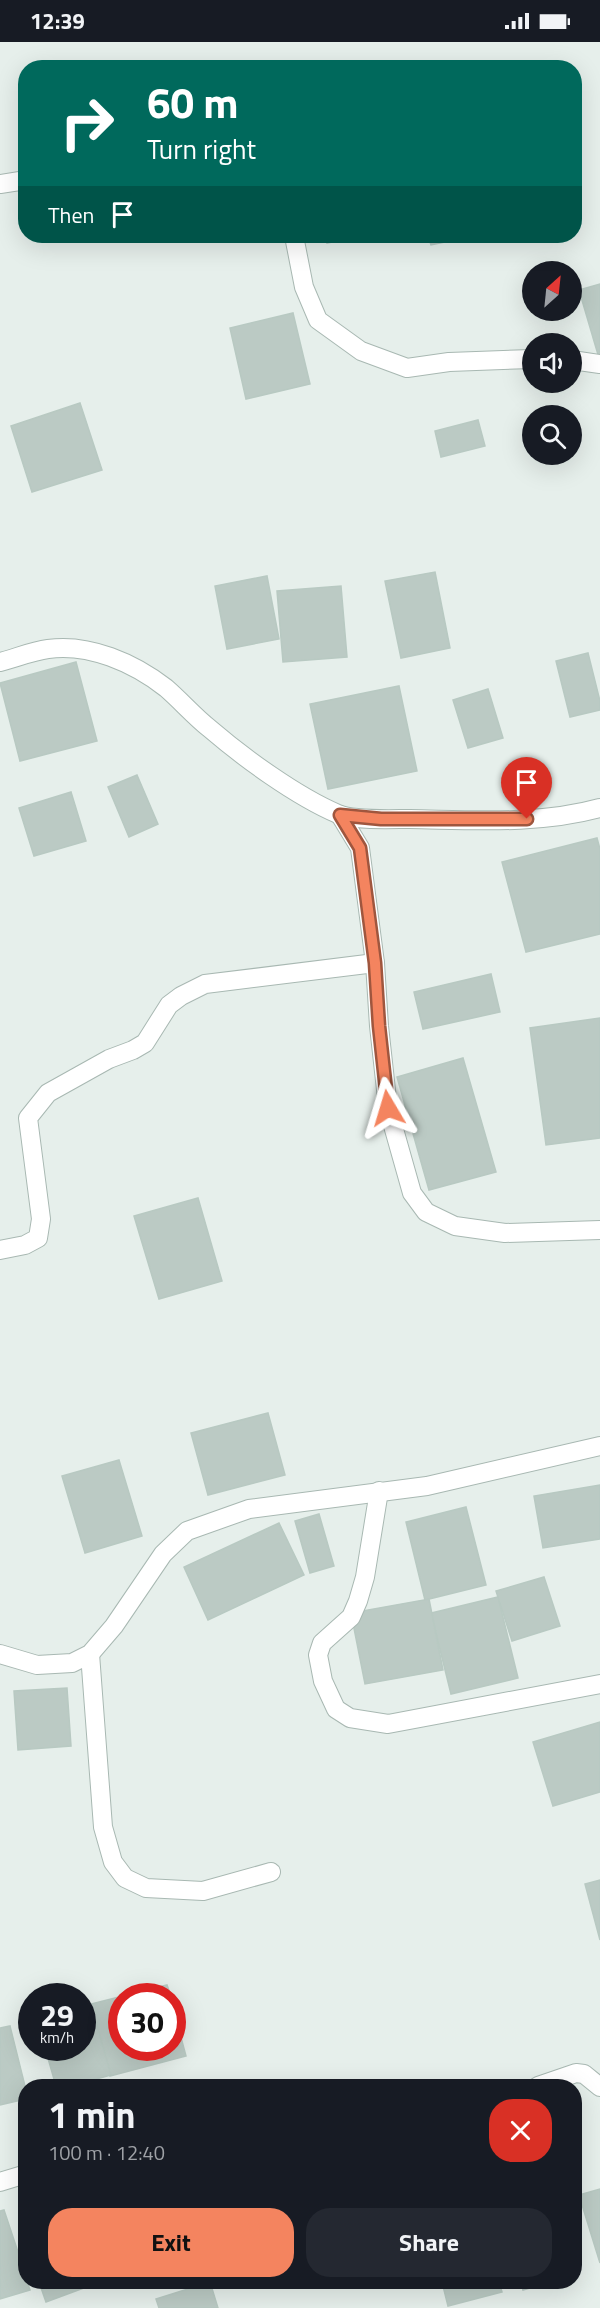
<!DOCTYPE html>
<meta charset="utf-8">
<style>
body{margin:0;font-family:"Titillium Web",sans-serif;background:#242831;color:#f1f3f6;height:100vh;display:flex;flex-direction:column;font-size:22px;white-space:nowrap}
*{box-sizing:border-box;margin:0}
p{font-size:20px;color:#9ea1a6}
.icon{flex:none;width:33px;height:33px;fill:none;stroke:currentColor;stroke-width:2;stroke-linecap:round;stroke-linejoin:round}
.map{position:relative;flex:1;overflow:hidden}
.drawer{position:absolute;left:18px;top:2037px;width:564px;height:210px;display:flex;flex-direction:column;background:#171b24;border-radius:24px;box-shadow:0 6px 24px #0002}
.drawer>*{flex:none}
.top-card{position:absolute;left:18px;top:18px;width:564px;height:183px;border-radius:24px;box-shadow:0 6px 24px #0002;background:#00695c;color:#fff;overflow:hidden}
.needle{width:39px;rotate:27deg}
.fabs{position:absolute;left:522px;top:219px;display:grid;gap:12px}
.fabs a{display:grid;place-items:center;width:60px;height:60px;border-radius:50%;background:#171b24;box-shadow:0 6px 24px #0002;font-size:30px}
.speed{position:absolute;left:18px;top:1941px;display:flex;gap:12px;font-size:30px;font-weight:700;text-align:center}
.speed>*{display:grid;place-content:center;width:78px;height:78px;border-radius:50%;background:#171b24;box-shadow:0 6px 24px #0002;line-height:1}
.speed small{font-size:15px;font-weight:400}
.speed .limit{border:9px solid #d22;background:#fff;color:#111}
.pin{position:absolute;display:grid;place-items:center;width:51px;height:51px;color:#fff;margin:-62px -26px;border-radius:50% 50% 50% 0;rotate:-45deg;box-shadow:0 0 6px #0007}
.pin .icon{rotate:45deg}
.me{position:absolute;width:66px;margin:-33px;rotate:353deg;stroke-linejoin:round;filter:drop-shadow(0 0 4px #0008)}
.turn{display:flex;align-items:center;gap:21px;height:126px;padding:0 30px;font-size:27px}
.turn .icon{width:78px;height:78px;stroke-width:2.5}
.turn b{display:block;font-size:42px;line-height:51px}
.then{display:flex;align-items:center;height:57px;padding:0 30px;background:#0003;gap:12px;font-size:22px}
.round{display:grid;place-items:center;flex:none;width:63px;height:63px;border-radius:24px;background:#242831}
.summary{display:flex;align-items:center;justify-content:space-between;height:102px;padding:0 30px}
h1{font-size:36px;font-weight:700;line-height:45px}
.cta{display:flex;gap:12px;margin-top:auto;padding:12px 30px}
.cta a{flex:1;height:69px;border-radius:24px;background:#f4845f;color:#111;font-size:24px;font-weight:700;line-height:69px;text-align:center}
.cta a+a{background:#242831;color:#f1f3f6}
.status{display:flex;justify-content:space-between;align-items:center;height:42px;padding:0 30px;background:#171b24;direction:ltr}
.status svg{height:16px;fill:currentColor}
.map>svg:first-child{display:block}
.building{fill:#bbcac4;stroke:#b8c9c2;stroke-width:1.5}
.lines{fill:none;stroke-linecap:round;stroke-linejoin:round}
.minor-casing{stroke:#a8b8b2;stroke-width:20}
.minor{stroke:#fff;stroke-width:18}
.route-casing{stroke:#9f563e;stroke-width:15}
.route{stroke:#f4845f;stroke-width:10}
</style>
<div class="status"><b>12:39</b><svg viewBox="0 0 49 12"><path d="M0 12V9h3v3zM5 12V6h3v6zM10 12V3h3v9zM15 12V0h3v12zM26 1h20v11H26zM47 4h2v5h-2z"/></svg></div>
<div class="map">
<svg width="600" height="2266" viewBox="0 0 600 2266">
<rect width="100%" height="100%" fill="#e6efeb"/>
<g class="building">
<polygon points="325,194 360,194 327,201"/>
<polygon points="428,194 474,194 431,203"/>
<polygon points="600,242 600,316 599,316 579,248"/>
<polygon points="293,271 310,342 246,357 230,286"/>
<polygon points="80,361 102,428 32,450 11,384"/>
<polygon points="478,378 485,404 441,415 435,389"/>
<polygon points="435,530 450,606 401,616 385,539"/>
<polygon points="267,534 279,597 227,607 215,544"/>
<polygon points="341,544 347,615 283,620 277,549"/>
<polygon points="588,611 600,659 600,668 570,675 556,619"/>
<polygon points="76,620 97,699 20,719 0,641"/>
<polygon points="399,644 417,729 328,747 310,662"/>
<polygon points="488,647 503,696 468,706 453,658"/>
<polygon points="137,733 158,782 129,795 108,745"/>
<polygon points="71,750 86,799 34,814 19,766"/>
<polygon points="597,796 600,807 600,892 526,910 502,820"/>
<polygon points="491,932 500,970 423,987 414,950"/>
<polygon points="600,976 600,1096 546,1103 530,986"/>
<polygon points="463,1016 496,1130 429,1148 397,1035"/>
<polygon points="198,1156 222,1239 159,1257 134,1174"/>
<polygon points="268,1371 285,1433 208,1453 191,1391"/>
<polygon points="119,1418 142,1494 85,1511 62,1434"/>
<polygon points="600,1443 600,1497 543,1506 534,1454"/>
<polygon points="466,1465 486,1543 425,1558 406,1480"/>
<polygon points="319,1472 334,1524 310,1531 295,1479"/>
<polygon points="279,1481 304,1533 208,1578 184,1525"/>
<polygon points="544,1535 560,1584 512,1599 496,1549"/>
<polygon points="498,1555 518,1636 451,1652 431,1571"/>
<polygon points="429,1557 443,1628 365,1642 351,1571"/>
<polygon points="67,1646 71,1704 18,1708 14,1649"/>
<polygon points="600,1680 600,1750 553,1764 533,1700"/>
<polygon points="600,1838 600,1898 585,1842"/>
<polygon points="167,1943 171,1954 122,1954 122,2006 172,2006 172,1962 186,2014 110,2034 91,1962"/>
<polygon points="91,1962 111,2033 71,2044 56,2044 45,2006 82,2006 82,1965"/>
<polygon points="10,1984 26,2048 26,2057 0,2063 0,1986"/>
<polygon points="600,2147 600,2221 579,2153"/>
<polygon points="4,2168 26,2234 26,2240 27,2240 30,2248 0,2257 0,2169"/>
<polygon points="39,2240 100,2240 46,2260"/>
<polygon points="210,2240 218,2266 159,2266 156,2257"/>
<polygon points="442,2240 499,2240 502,2250 448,2264"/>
<polygon points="521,2240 551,2240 523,2248"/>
</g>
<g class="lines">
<g class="minor-casing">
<g id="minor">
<polyline points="0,142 26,138"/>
<polyline points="294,194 304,245 318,278 361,309 407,326 449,320 532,317"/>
<polyline points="572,318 600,322"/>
<path d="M0,620C16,616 32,609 48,607C89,601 134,621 166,646C181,659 194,674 209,686C244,716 296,754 338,772C354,779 392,777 410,777C472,778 539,783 600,766"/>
<polyline points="340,773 360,806 375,921 379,984 388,1066 412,1151 426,1170 455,1184 505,1191 600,1188"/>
<polyline points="0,1208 25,1203 38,1196 41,1177 28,1076 48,1051 109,1017 133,1008 145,1001 169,963 181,954 205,942 375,921"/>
<polyline points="379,1449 365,1535 358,1559 351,1575 322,1601 318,1613 323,1639 336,1667 350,1676 388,1682 600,1642"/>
<polyline points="0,1612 37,1623 72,1621 90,1612 114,1584 163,1512 187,1489 249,1467 427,1444 600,1404"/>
<polyline points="90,1612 103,1785 113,1820 125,1836 146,1846 203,1849 271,1830"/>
<polyline points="538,2044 576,2031 584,2032 600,2045"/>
<polyline points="0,2140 26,2132"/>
</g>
</g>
<use href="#minor" class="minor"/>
</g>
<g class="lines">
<g class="route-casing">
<polyline id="route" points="388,1066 379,984 375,921 360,806 340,773 381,777 527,777"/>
</g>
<use href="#route" class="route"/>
</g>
</svg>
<div class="fabs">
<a><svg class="needle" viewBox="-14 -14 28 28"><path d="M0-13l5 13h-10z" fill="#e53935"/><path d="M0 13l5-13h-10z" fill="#9ea1a6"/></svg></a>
<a><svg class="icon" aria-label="sound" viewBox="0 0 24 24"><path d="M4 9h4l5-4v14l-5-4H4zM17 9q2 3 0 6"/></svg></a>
<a><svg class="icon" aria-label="search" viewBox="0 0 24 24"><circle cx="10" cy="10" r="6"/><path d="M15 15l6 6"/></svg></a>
</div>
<div class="speed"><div>29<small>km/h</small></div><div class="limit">30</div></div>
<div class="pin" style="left:527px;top:777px;background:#d93025"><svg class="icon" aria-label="arrive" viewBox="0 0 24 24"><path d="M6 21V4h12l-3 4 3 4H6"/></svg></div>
<svg class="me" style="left:388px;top:1066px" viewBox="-20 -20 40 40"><path d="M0-17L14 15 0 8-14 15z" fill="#f4845f" stroke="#fff" stroke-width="4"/></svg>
<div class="top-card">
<div class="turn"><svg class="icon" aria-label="right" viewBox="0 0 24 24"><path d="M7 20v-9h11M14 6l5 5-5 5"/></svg><div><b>60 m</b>Turn right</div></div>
<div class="then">Then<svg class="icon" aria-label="arrive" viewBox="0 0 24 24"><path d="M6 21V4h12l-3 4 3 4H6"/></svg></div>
</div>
<section class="drawer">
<div class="summary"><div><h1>1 min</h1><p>100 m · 12:40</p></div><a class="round" style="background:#d93025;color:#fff"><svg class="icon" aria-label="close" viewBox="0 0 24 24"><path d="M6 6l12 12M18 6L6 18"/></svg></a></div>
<div class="cta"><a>Exit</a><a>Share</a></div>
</section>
</div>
